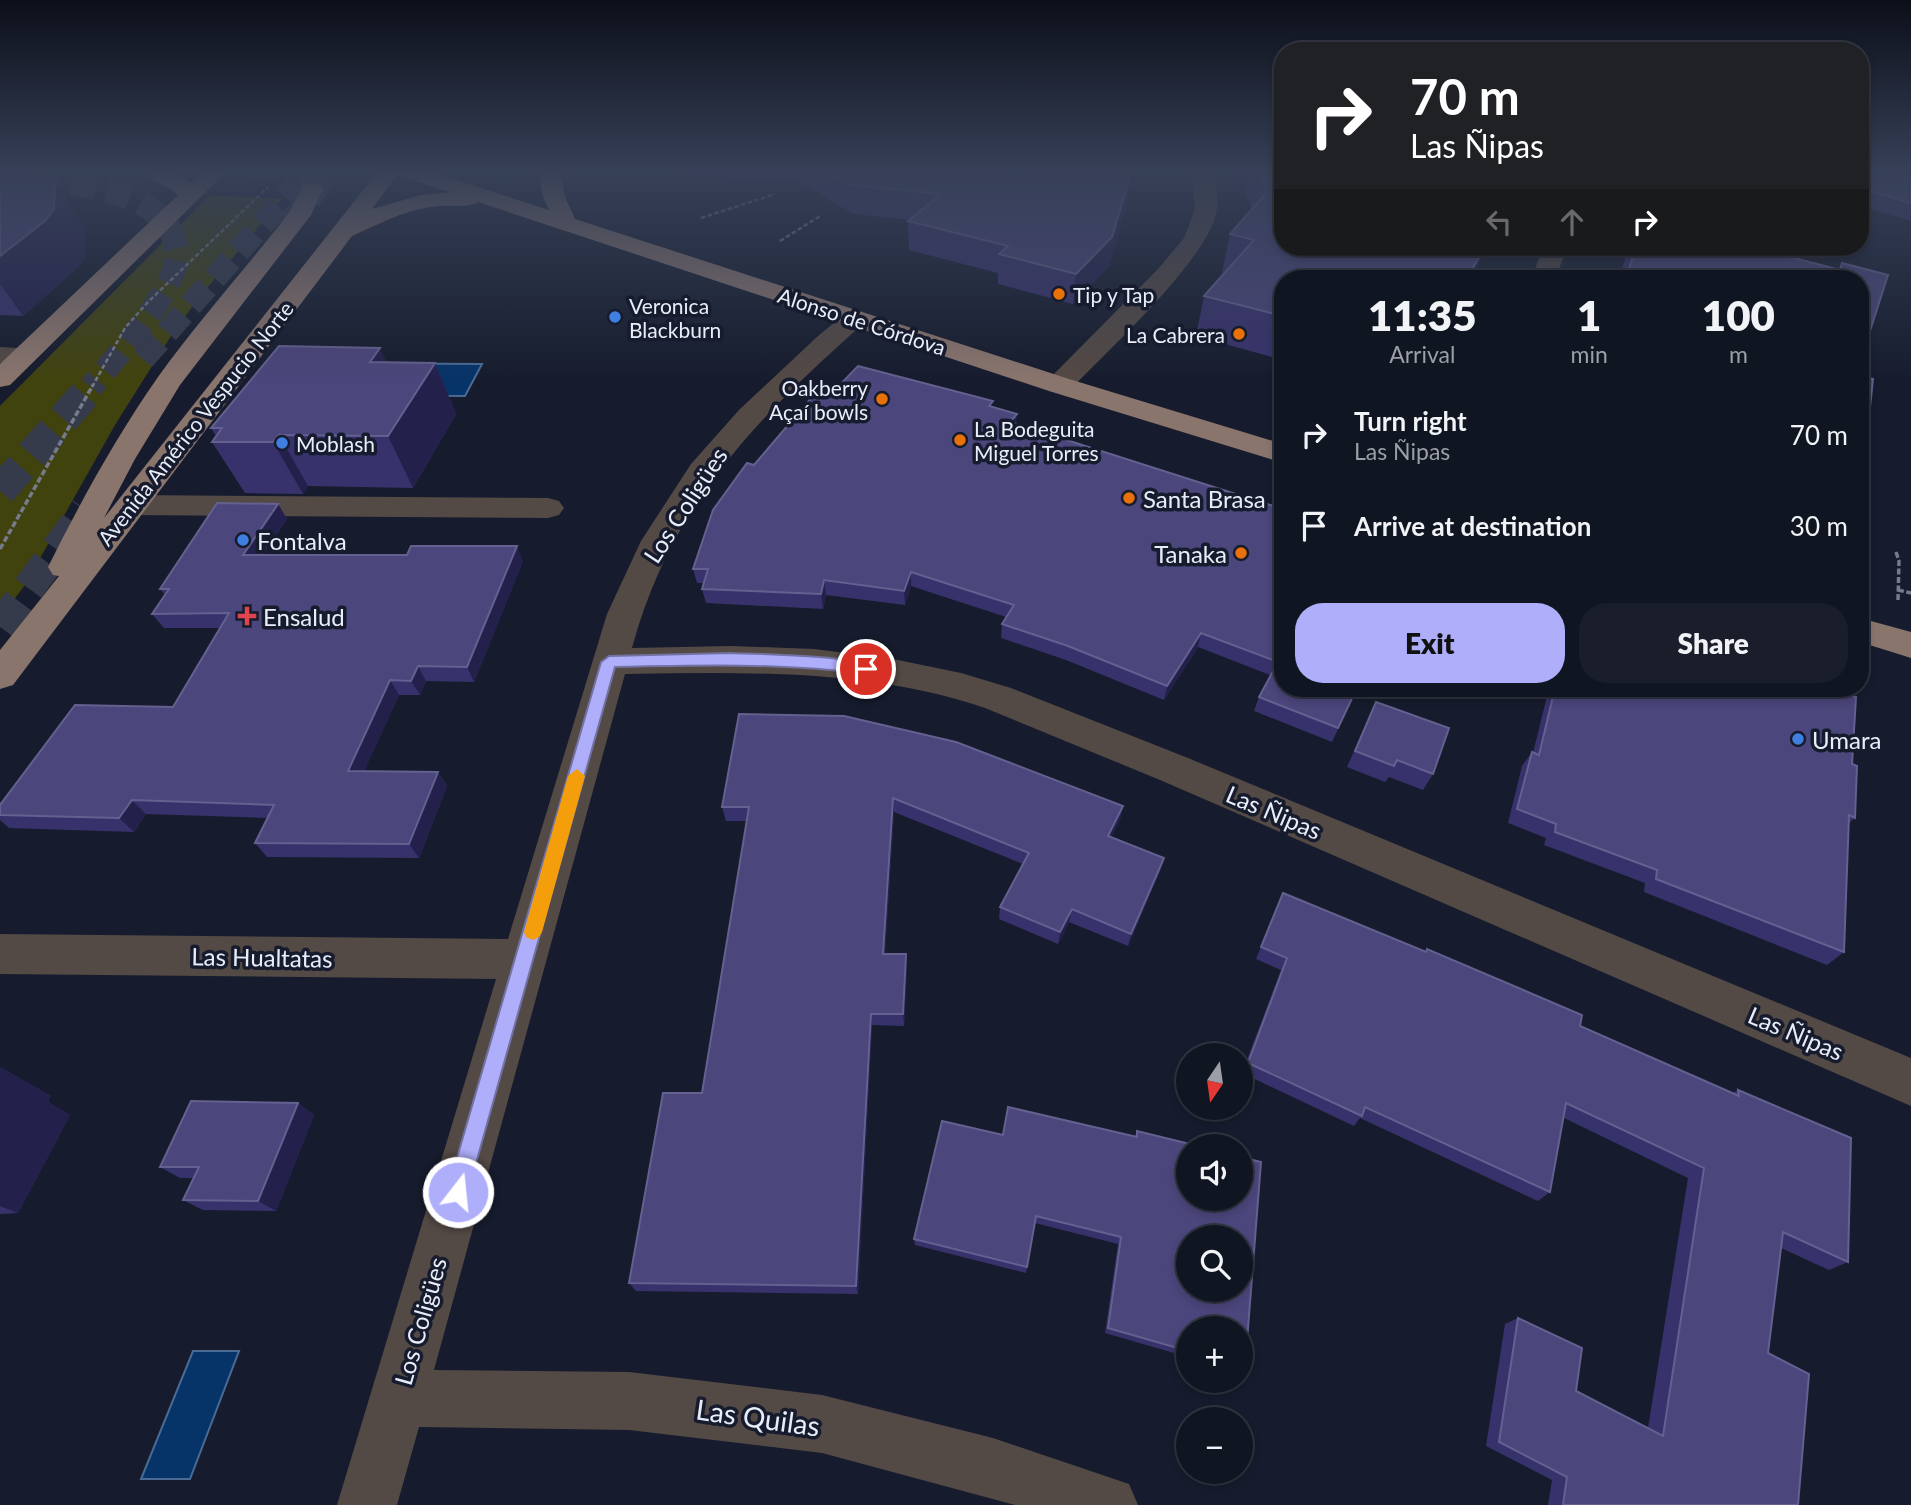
<!DOCTYPE html>
<meta charset="utf-8">
<style>
body{margin:0;font-family:Lato,sans-serif;background:#191e2a;color:#f1f3f6;height:100vh;display:flex;flex-direction:column;font-size:26px;white-space:nowrap}
*{box-sizing:border-box;margin:0}
p{font-size:23px;color:#9c9fa5}
.icon{flex:none;width:38px;height:38px;fill:none;stroke:currentColor;stroke-width:2;stroke-linecap:round;stroke-linejoin:round}
.map{position:relative;flex:1;overflow:hidden}
.drawer{position:absolute;left:1274px;top:270px;width:595px;height:427px;display:flex;flex-direction:column;background:#101522;border-radius:28px;box-shadow:0 4px 10px #0003,0 0 0 2px #303440}
.drawer>*{flex:none}
.banner{position:absolute;left:1274px;top:42px;width:595px;height:214px;border-radius:28px;box-shadow:0 4px 10px #0003,0 0 0 2px #303440;background:#202124;color:#fff;overflow:hidden}
.needle{width:46px;rotate:193deg}
.controls{position:absolute;left:1176px;top:1043px;display:grid;gap:14px}
.controls a{display:grid;place-items:center;width:77px;height:77px;border-radius:50%;background:#101522;box-shadow:0 4px 10px #0003,0 0 0 2px #303440;font-size:35px}
.pin{position:absolute;display:grid;place-items:center;width:60px;height:60px;color:#fff;margin:-30px;border:4px solid #fff;border-radius:50%;box-shadow:0 2px 7px #0007}
.me{position:absolute;width:77px;margin:-38px;rotate:16deg;stroke-linejoin:round;filter:drop-shadow(0 0 5px #0008)}
.turn{display:flex;align-items:center;gap:24px;height:147px;padding:0 21px;font-size:32px}
.turn .icon{width:91px;height:91px;stroke-width:2.5}
.turn b{display:block;font-size:49px;line-height:60px}
.lanes{display:flex;align-items:center;height:66px;padding:0 21px;background:#0003;justify-content:center;gap:35px;direction:ltr}
.lanes .off{opacity:.35}
.eta{display:flex;justify-content:space-evenly;align-items:center;height:119px;text-align:center}
.eta b{font-size:42px;font-weight:800;line-height:49px}
.button{display:flex;gap:14px;margin-top:auto;padding:14px 21px}
.button a{flex:1;height:80px;border-radius:28px;background:#aeaefa;color:#111;font-size:28px;font-weight:800;line-height:80px;text-align:center}
.button a+a{background:#191e2a;color:#f1f3f6}
ul{padding:0;list-style:none}
li{display:flex;align-items:center;gap:21px;height:91px;padding:0 21px}
li div{flex:1}
li b{display:block;font-size:26px}
li em{font-style:normal}
.map>svg:first-child{display:block}
.green{fill:#41430e}
.water{fill:#063368;stroke:#4a6b94;stroke-width:2}
.lines{fill:none;stroke-linecap:round;stroke-linejoin:round}
.major-tunnel{stroke:#363b4c;stroke-width:24;stroke-dasharray:24 12;stroke-linecap:butt}
.highway-tunnel-far1{stroke:#363b4c;stroke-width:24;stroke-dasharray:24 12;stroke-linecap:butt}
.highway-tunnel{stroke:#363b4c;stroke-width:32;stroke-dasharray:32 16;stroke-linecap:butt}
.path-far1{stroke:#757b8a;stroke-width:2.5;stroke-dasharray:4.5 2.5;stroke-linecap:butt}
.path{stroke:#757b8a;stroke-width:3.5;stroke-dasharray:6 2.5;stroke-linecap:butt}
.minor{fill:#534945;fill-rule:evenodd}
.major{fill:#8a756d;fill-rule:evenodd}
.wall{fill:#38326c;fill-rule:evenodd}
.shaded-wall{fill:#23214c}
.building{fill:#4b467b;stroke:#64608f;stroke-width:2;fill-rule:evenodd}
.route{fill:#aeaefa;stroke:#7171a2;stroke-width:2}
.slow{fill:#f59e0b}
.food-dot{fill:#e8710a;stroke:#161c2d;stroke-width:2.5}
.shop-dot{fill:#3f7fe0;stroke:#161c2d;stroke-width:2.5}
.health-dot{fill:#e0444e;stroke:#161c2d;stroke-width:2.5}
.labels{text-anchor:middle;dominant-baseline:central;stroke-width:7;stroke-linejoin:round;paint-order:stroke}
.far-poi-label{font-size:21px;fill:#e8edf9;stroke:#161c2d;text-anchor:start}
.far-street-label{font-size:21px;fill:#e8edf9;stroke:#161c2d}
.poi-label{font-size:24px;fill:#e8edf9;stroke:#161c2d;text-anchor:start}
.street-label{font-size:24px;fill:#e8edf9;stroke:#161c2d}
.near-street-label{font-size:28px;fill:#e8edf9;stroke:#161c2d}
</style>
<div class="map">
<svg width="1911" height="1505" viewBox="0 0 1911 1505">
<rect width="100%" height="100%" fill="#161c2d"/>
<polygon class="green" points="210,195 282,199 197,300 171,336 115,425 25,585 0,618 0,406"/>
<g class="water">
<polygon points="311,363 482,364 465,396 288,395"/>
<polygon points="193,1351 239,1351 190,1479 141,1479"/>
</g>
<g class="lines">
<polyline class="major-tunnel" points="309,170 312,189"/>
<g class="highway-tunnel-far1">
<path d="M0,178C48,179 162,184 175,243C176,248 178,253 177,258C171,297 117,356 91,387"/>
<polyline points="287,227 331,170"/>
<polyline points="143,359 296,186"/>
</g>
<g class="highway-tunnel">
<polyline points="0,491 93,385"/>
<polyline points="0,627 86,510"/>
</g>
<g class="path-far1">
<polyline points="253,176 276,176"/>
<polyline points="701,218 775,194"/>
<polyline points="780,241 820,216"/>
<polyline points="92,387 125,328 147,303 268,187"/>
</g>
<g class="path">
<polyline points="0,549 93,385"/>
<polyline points="1896,552 1899,561 1898,600"/>
<polyline points="1898,590 1911,593"/>
</g>
<g class="minor">
<path d="M1192,170H1214C1215,182 1218,196 1217,208C1214,254 1104,354 1069,391L1059,393L1049,391L1045,385L1049,379L1158,269L1184,238L1195,209Z"/>
<polygon points="1544,247 1568,247 1555,278 1531,278"/>
<path d="M855,310L864,313L868,318L864,323C756,419 671,504 632,648L731,646L814,649L893,659L961,673L1011,688L1188,758L1911,1058V1106L1160,780L985,708C869,669 746,672 625,674L434,1370L629,1372L822,1395L993,1438L1129,1484L1138,1505H1015L822,1453L629,1430L419,1427L397,1505H337L496,979L0,974V934L508,939L607,614L641,541L691,464L739,410L818,336L846,313Z"/>
<polygon points="0,347 34,349 38,355 34,361 0,363"/>
<polygon points="131,495 548,498 559,501 564,508 559,515 548,518 131,515 120,512 115,505 120,498"/>
</g>
<g class="major">
<path d="M142,170H171L191,183L205,170H228L10,385L0,387V364L178,195C168,186 150,180 142,170Z"/>
<path d="M379,170H426L549,210L543,197L538,170H560L565,197L575,219L1069,379L1283,444V463L1049,391L478,202C468,208 453,205 441,206C407,208 382,223 352,236L13,685L0,689V650L59,576L53,575L48,567C81,501 116,437 158,377C199,320 246,268 289,213L304,184H320L323,189L311,215L180,385L135,459L104,518ZM397,175L450,192L421,195L372,209Z"/>
<polygon points="1860,618 1911,632 1911,658 1860,642"/>
</g>
</g>
<g class="wall">
<polygon points="0,170 55,182 85,229 85,257 76,269 23,316 0,315"/>
<polygon points="661,170 1132,170 1129,197 1109,266 1073,304 998,284 998,273 909,250 908,221 910,220 853,214 801,183 662,172"/>
<polygon points="1238,170 1283,170 1283,247 1486,247 1482,254 1283,278 1283,360 1196,336 1204,296 1224,274 1222,273 1230,234 1252,210"/>
<polygon points="1911,170 1911,221 1860,206 1860,191 1861,189"/>
<polygon points="1629,247 1752,247 1838,269 1842,263 1860,278 1619,278"/>
<polygon points="386,362 435,363 456,414 413,488 308,486 303,494 245,493 212,442 216,436 211,428"/>
<polygon points="831,394 992,407 1016,424 1357,688 1332,742 1254,711 1259,697 1270,675 1198,647 1164,700 1066,660 1001,638 1002,624 1006,617 911,586 905,605 826,595 823,609 706,603 702,589 704,583 697,583 693,569 754,465"/>
<polygon points="278,504 287,519 263,555 523,561 474,682 426,681 420,695 399,695 364,771 438,772 447,786 419,858 267,857 255,843 268,818 146,814 134,832 9,828 0,820 0,805 173,707 220,628 164,628 152,614 165,595 160,589"/>
<polygon points="1549,688 1828,688 1852,764 1855,818 1849,823 1844,952 1827,965 1644,892 1645,883 1544,845 1546,838 1508,823 1522,766 1532,752 1533,753"/>
<polygon points="1376,702 1433,774 1423,790 1389,777 1385,782 1347,767"/>
<polygon points="739,714 1123,806 1120,819 1111,837 1164,858 1160,871 1128,946 1069,922 1058,944 999,919 1000,907 1023,864 894,812 885,954 907,967 904,1026 872,1025 858,1294 636,1291 629,1283 702,1093 747,821 726,821 722,807"/>
<polygon points="1283,893 1426,952 1427,949 1580,1026 1733,1093 1738,1090 1848,1262 1829,1270 1781,1248 1768,1353 1798,1505 1548,1505 1552,1480 1486,1446 1505,1324 1518,1318 1576,1391 1648,1428 1688,1178 1564,1118 1550,1192 1538,1201 1360,1118 1354,1126 1242,1073 1281,970 1256,959"/>
<polygon points="0,1067 51,1096 48,1102 70,1115 18,1213 0,1214"/>
<polygon points="298,1103 314,1115 276,1211 203,1210 183,1200 194,1178 180,1178 160,1167"/>
<path d="M1008,1107L1135,1136L1137,1131L1198,1146H1188V1199H1241V1157L1261,1162L1245,1367L1241,1370V1328H1188V1357L1105,1333L1118,1244L1035,1223L1026,1273L915,1245L914,1239L942,1121L1003,1135ZM1188,1237H1241V1290H1188Z"/>
</g>
<g class="shaded-wall">
<polygon points="1132,170 1129,197 1109,266 1073,304 1076,274"/>
<polygon points="55,182 85,229 85,257 76,269 23,316 0,284 0,256"/>
<polygon points="1480,247 1486,247 1473,278 1467,278"/>
<polygon points="380,348 403,398 370,362"/>
<polygon points="435,363 456,414 413,488 388,436"/>
<polygon points="1017,414 1016,428 1010,422"/>
<polygon points="279,435 308,486 303,494 273,442"/>
<polygon points="278,504 287,519 253,570 243,555"/>
<polygon points="517,546 523,561 474,682 467,667"/>
<polygon points="911,572 911,586 905,605 904,591"/>
<polygon points="824,580 826,595 823,609 821,594"/>
<polygon points="1201,633 1198,647 1164,700 1167,686"/>
<polygon points="418,666 426,681 420,695 411,681"/>
<polygon points="390,680 399,695 358,785 348,771"/>
<polygon points="438,772 447,786 419,858 409,844"/>
<polygon points="893,798 894,812 884,967 883,954"/>
<polygon points="132,800 146,814 134,832 119,818"/>
<polygon points="1123,806 1120,819 1105,849 1108,836"/>
<polygon points="1164,858 1160,871 1128,946 1131,934"/>
<polygon points="1072,909 1069,922 1058,944 1060,932"/>
<polygon points="906,954 907,967 904,1026 903,1014"/>
<polygon points="871,1014 872,1025 858,1294 856,1286"/>
<polygon points="0,1067 51,1096 48,1102 70,1115 18,1213 0,1206"/>
<polygon points="298,1103 314,1115 276,1211 258,1201"/>
</g>
<g class="building">
<polygon points="0,170 31,170 55,182 54,209 45,221 0,256"/>
<polygon points="824,170 1132,170 1112,237 1076,274 999,254 1008,246 908,221 941,194 851,185"/>
<polygon points="1259,170 1283,170 1283,247 1485,247 1467,278 1283,278 1283,316 1204,296 1254,240 1230,234 1267,192"/>
<polygon points="1882,170 1911,170 1911,203 1861,189"/>
<polygon points="1636,247 1752,247 1840,270 1842,263 1888,275 1860,362 1860,278 1626,278"/>
<polygon points="279,346 380,348 370,362 435,363 388,436 279,435 273,442 212,442 222,428 211,428"/>
<polygon points="858,366 993,401 989,406 1017,414 1010,422 1283,509 1283,688 1357,688 1338,728 1259,697 1278,662 1201,633 1167,686 1068,646 1002,624 1014,605 911,572 904,591 824,580 821,594 702,589 708,569 693,569 713,510 747,463 754,465 817,391 831,394"/>
<polygon points="1860,376 1873,379 1863,473 1860,473"/>
<polygon points="217,503 278,504 243,555 407,555 411,546 517,546 467,667 418,666 411,681 390,680 348,771 438,772 409,844 255,843 274,805 132,800 119,818 0,815 0,805 75,705 173,707 229,613 152,614 169,589 160,589"/>
<polygon points="1555,688 1828,688 1856,697 1852,764 1857,766 1855,818 1849,815 1844,952 1656,879 1657,870 1555,832 1556,824 1517,809 1532,752 1539,755"/>
<polygon points="1376,702 1449,728 1433,774 1397,760 1394,766 1355,751"/>
<polygon points="739,714 844,716 956,742 1123,806 1108,836 1164,858 1131,934 1072,909 1060,932 1000,907 1029,853 893,798 883,954 906,954 903,1014 871,1014 856,1286 629,1283 663,1093 702,1093 749,807 722,807"/>
<polygon points="1283,893 1426,952 1427,949 1582,1015 1580,1026 1739,1096 1738,1090 1851,1138 1848,1262 1783,1232 1768,1353 1809,1374 1798,1505 1563,1505 1567,1477 1499,1442 1518,1318 1582,1348 1576,1391 1663,1436 1704,1168 1566,1103 1550,1192 1365,1107 1362,1116 1248,1063 1287,958 1261,947"/>
<polygon points="191,1101 298,1103 258,1201 183,1200 199,1167 160,1167"/>
<path d="M1008,1107L1137,1137V1131L1198,1146H1188V1199H1241V1157L1261,1162L1245,1367L1241,1366V1328H1188V1351L1108,1328L1121,1237L1036,1216L1027,1267L914,1239L942,1121L1003,1135ZM1188,1237H1241V1290H1188Z"/>
</g>
<linearGradient id="sky" x2="0" y2="1"><stop stop-color="#0c0f19"/><stop offset="0.45" stop-color="#364057"/><stop offset="1" stop-color="#364057" stop-opacity="0"/></linearGradient>
<rect width="1911" height="381" fill="url(#sky)"/>
<path class="route" d="M730,653C754,654 863,655 874,669L866,674C782,663 699,665 615,667L468,1192L465,1199L458,1202L450,1199L447,1192L601,662L609,656Z"/>
<polygon class="slow" points="577,769 585,776 542,932 539,937 533,940 526,937 524,932 568,776"/>
<g class="food-dot">
<circle cx="1059" cy="294" r="7"/>
<circle cx="1239" cy="334" r="7"/>
<circle cx="882" cy="399" r="7"/>
<circle cx="960" cy="440" r="7"/>
<circle cx="1129" cy="498" r="7"/>
<circle cx="1241" cy="553" r="7"/>
</g>
<g class="shop-dot">
<circle cx="615" cy="317" r="7"/>
<circle cx="282" cy="443" r="7"/>
<circle cx="243" cy="540" r="7"/>
<circle cx="1798" cy="739" r="7"/>
</g>
<path class="health-dot" d="M243.5 605.5h7v7h7v7h-7v7h-7v-7h-7v-7h7z"/>
<g class="labels">
<g class="far-poi-label">
<text x="1073" y="294">Tip y Tap</text>
<text x="629" y="305">Veronica<tspan x="629" dy="24">Blackburn</tspan></text>
<text x="1225" y="334" text-anchor="end">La Cabrera</text>
<text x="868" y="387" text-anchor="end">Oakberry<tspan x="868" dy="24">Açaí bowls</tspan></text>
<text x="974" y="428">La Bodeguita<tspan x="974" dy="24">Miguel Torres</tspan></text>
<text x="296" y="443">Moblash</text>
</g>
<g class="far-street-label">
<text transform="translate(862 321) rotate(18)">Alonso de Córdova</text>
<text transform="translate(195 423) rotate(-52)">Avenida Américo Vespucio Norte</text>
</g>
<g class="poi-label">
<text x="1143" y="498">Santa Brasa</text>
<text x="257" y="540">Fontalva</text>
<text x="1227" y="553" text-anchor="end">Tanaka</text>
<text x="263" y="616">Ensalud</text>
<text x="1812" y="739">Umara</text>
</g>
<g class="street-label">
<text transform="translate(685 505) rotate(-57)">Los Coligües</text>
<text transform="translate(1274 812) rotate(23)">Las Ñipas</text>
<text transform="translate(262 957) rotate(1)">Las Hualtatas</text>
<text transform="translate(1796 1033) rotate(23)">Las Ñipas</text>
<text transform="translate(420 1321) rotate(-74)">Los Coligües</text>
</g>
<g class="near-street-label">
<text transform="translate(758 1417) rotate(8)">Las Quilas</text>
</g>
</g>
</svg>
<div class="controls">
<a><svg class="needle" viewBox="-14 -14 28 28"><path d="M0-13l5 13h-10z" fill="#e53935"/><path d="M0 13l5-13h-10z" fill="#9c9fa5"/></svg></a>
<a><svg class="icon" aria-label="sound" viewBox="0 0 24 24"><path d="M4 9h4l5-4v14l-5-4H4zM17 9q2 3 0 6"/></svg></a>
<a><svg class="icon" aria-label="search" viewBox="0 0 24 24"><circle cx="10" cy="10" r="6"/><path d="M15 15l6 6"/></svg></a>
<a>+</a>
<a>−</a>
</div>
<div class="pin" style="left:866px;top:669px;background:#d93025"><svg class="icon" aria-label="arrive" viewBox="0 0 24 24"><path d="M6 21V4h12l-3 4 3 4H6"/></svg></div>
<svg class="me" style="left:458px;top:1192px" viewBox="-20 -20 40 40"><circle r="17" fill="#aeaefa" stroke="#fff" stroke-width="3"/><path d="M0-11L8 9 0 5-8 9z" fill="#fff"/></svg>
<div class="banner">
<div class="turn"><svg class="icon" aria-label="right" viewBox="0 0 24 24"><path d="M7 20v-9h11M14 6l5 5-5 5"/></svg><div><b>70 m</b>Las Ñipas</div></div>
<div class="lanes"><svg class="icon off" aria-label="left" viewBox="0 0 24 24"><path d="M17 20v-9H6M10 6l-5 5 5 5"/></svg><svg class="icon off" aria-label="ahead" viewBox="0 0 24 24"><path d="M12 20V5M6 11l6-6 6 6"/></svg><svg class="icon" aria-label="right" viewBox="0 0 24 24"><path d="M7 20v-9h11M14 6l5 5-5 5"/></svg></div>
</div>
<section class="drawer">
<div class="eta">
<div><b>11:35</b><p>Arrival</p></div>
<div><b>1</b><p>min</p></div>
<div><b>100</b><p>m</p></div>
</div>
<ul>
<li><svg class="icon" aria-label="right" viewBox="0 0 24 24"><path d="M7 20v-9h11M14 6l5 5-5 5"/></svg><div><b>Turn right</b><p>Las Ñipas</p></div><em>70 m</em></li>
<li><svg class="icon" aria-label="arrive" viewBox="0 0 24 24"><path d="M6 21V4h12l-3 4 3 4H6"/></svg><div><b>Arrive at destination</b></div><em>30 m</em></li>
</ul>
<div class="button"><a>Exit</a><a>Share</a></div>
</section>
</div>
